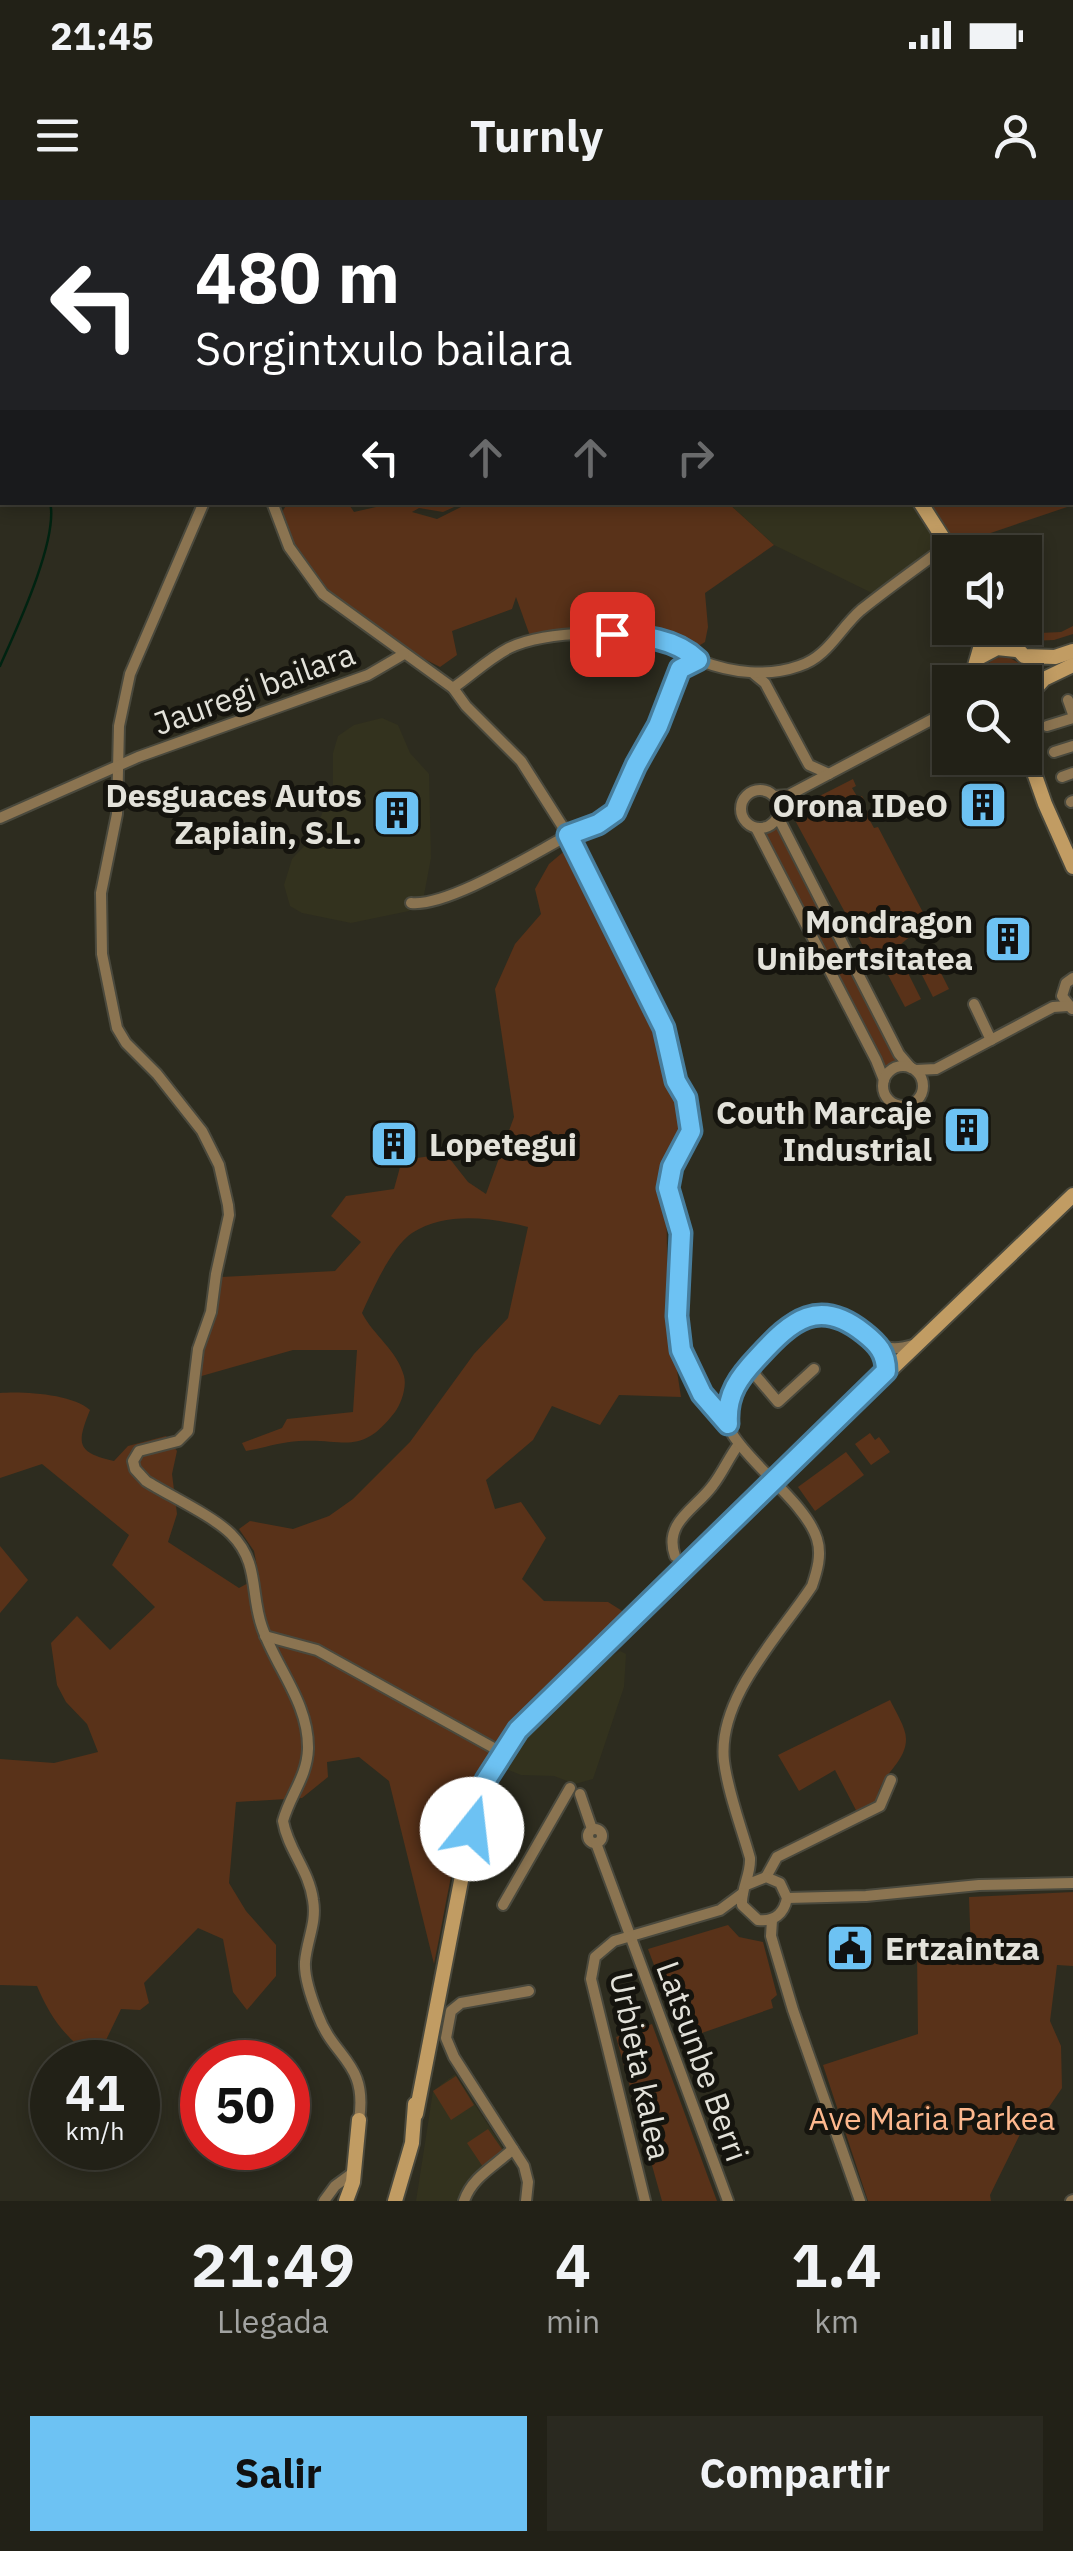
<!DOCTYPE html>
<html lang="es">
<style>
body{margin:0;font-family:"IBM Plex Sans",sans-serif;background:#2a2920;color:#f1f3f6;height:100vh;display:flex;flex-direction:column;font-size:38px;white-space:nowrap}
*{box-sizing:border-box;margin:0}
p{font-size:32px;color:#a2a3a1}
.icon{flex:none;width:55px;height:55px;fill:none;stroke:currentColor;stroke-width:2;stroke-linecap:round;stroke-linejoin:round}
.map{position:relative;height:2001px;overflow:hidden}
.drawer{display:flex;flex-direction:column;background:#222117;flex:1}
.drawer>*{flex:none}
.top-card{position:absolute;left:0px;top:0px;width:1075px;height:305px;box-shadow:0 5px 15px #0003,0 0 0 2px #3f3e36;background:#202124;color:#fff;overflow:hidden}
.fabs{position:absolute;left:932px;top:335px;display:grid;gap:20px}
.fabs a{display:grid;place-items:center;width:110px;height:110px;border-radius:0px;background:#222117;box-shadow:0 5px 15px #0003,0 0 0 2px #3f3e36;font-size:50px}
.speed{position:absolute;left:30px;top:1840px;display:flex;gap:20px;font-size:50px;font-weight:700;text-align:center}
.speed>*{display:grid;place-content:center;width:130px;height:130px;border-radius:50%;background:#222117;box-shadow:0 5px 15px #0003,0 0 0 2px #3f3e36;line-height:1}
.speed small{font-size:25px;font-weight:400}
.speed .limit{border:15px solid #d22;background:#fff;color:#111}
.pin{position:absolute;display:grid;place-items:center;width:85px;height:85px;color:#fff;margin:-42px;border-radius:20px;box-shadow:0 5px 15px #0006}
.me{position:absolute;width:110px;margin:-55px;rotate:16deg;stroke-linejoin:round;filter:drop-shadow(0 0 8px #0008)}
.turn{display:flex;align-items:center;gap:35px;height:210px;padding:0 30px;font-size:45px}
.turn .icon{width:130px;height:130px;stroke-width:2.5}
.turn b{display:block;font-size:70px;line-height:85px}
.lanes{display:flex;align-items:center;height:95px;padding:0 30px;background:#0003;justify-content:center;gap:50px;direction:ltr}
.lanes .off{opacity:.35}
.eta{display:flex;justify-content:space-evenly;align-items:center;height:170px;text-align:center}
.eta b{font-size:60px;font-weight:700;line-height:70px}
.cta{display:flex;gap:20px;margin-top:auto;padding:20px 30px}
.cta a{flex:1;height:115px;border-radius:0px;background:#6dc2f3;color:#111;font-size:40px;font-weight:700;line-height:115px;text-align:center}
.cta a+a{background:#2a2920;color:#f1f3f6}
.status{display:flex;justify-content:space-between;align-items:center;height:70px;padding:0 50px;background:#222117;direction:ltr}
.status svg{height:28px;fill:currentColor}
header{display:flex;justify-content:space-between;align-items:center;height:130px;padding:0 30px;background:#222117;font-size:45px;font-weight:700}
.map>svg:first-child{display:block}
.built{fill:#33321e}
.green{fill:#593219}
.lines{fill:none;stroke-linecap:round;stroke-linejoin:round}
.stream{stroke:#002311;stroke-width:2.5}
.minor-casing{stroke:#4a493d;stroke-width:14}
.secondary-casing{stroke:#4a493d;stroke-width:18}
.motorway-casing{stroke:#4a493d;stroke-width:21}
.minor{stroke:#8b7451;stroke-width:10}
.secondary{stroke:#c19c63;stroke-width:14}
.motorway{stroke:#f6dfbd;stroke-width:18}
.secondary-bridge-casing{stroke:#4a493d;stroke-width:18;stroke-linecap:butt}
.secondary-bridge{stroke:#c19c63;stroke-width:14}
.route-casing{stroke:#477e9e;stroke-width:25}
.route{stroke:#6dc2f3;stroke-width:18}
.labels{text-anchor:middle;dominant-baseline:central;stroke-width:10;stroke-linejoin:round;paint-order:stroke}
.street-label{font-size:32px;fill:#e3e2da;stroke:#15140e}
.poi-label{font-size:32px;font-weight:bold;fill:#e3e2da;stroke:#15140e;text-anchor:end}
.park-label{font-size:32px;fill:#fdb88e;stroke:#15140e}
</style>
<div class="status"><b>21:45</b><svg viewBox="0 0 49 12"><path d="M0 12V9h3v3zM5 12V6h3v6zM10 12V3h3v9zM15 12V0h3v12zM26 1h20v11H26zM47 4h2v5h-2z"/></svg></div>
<header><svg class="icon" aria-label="menu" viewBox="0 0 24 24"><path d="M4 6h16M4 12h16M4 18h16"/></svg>Turnly<svg class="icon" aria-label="person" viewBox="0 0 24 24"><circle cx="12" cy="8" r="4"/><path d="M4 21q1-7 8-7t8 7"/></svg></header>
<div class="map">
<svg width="1073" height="2001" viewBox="0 0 1073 2001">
<rect width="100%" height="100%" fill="#2d2c1f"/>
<g class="built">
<polygon points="470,0 720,0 721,2 487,2"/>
<polygon points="728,303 915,303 938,338 935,348 872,393 774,345"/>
<polygon points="382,518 398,525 410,553 429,574 431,658 424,695 409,711 351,723 302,713 290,706 284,685 292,659 312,638 333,587 333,553 338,536 354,525"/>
<polygon points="620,1451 626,1454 624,1487 593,1579 575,1584 554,1576 521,1575 501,1567 515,1546 545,1515 601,1462"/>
<polygon points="455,1874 511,1960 484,1975 466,2001 416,2001 433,1891"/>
</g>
<g class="green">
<polygon points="62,0 470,0 487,2 63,2"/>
<polygon points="901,0 1073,0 1073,105 1072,2"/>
<polygon points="1073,161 1073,305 955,345 929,303 1072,302"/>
<path d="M288,302L348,303L354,312L376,307L375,303H463L443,312L419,308L412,312L437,319L463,306H477L473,303H728L774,345L705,393L708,427L705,442L697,447C648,420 584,430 530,436L516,397L512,409L452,431L457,455L440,467C368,429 310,393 281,314Z"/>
<polygon points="1025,418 1040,433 1061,432 1073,426 1073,434 1054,440 1029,441 1011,428 1025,428"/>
<path d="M1006,456L1019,463L1024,482H984C982,467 990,457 1006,456Z"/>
<polygon points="853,579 856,586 852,588 858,598 862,596 864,600 860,603 866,613 870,612 872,615 868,617 874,628 878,627 928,722 874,766 790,611"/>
<polygon points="777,627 899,861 885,869 762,635"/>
<path d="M568,648L654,821L668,881L684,914L687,930L666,988L668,1112L681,1197L619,1195L600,1225L552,1206L533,1240L486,1280L495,1309L521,1302L546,1338L522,1379L544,1401L608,1402L627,1414C592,1446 544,1483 515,1519C460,1589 452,1679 434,1764L389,1581L359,1557L327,1562L328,1577L302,1598L236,1602L229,1683L246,1711L276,1745V1776L247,1810L233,1792L223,1739L198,1728L144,1783L149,1803L140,1810L121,1809L107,1838L94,1857C66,1840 49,1815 37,1786L0,1785V1559L54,1563L98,1552L87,1524L66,1502L57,1485L51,1443L77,1416L110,1450L155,1407L112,1365L129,1335L42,1264L0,1278V1193C23,1191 73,1194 90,1210C76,1245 77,1252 114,1261L128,1246L166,1236L177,1251L172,1274L177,1314L168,1342L239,1388L259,1377L254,1351L239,1329L250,1321L293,1329L329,1316L353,1299L410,1242L474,1154L508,1118L528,1027C491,1018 447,1011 412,1033C392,1046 372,1091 362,1113C374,1136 397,1150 404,1176C407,1187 401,1204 395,1212C360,1257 346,1238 299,1241C281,1242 263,1248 246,1251L242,1243L282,1228L287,1219L353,1212L357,1150H293L198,1177L199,1158L215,1118L221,1077L335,1071L361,1042L331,1016L346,996L394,989L402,960L446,954L468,982L486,994L514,917L495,789L515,744L541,714L535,689L549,664Z"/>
<polygon points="933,757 949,789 933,797 917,765"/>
<polygon points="905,767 921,799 905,807 888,775"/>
<polygon points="870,1233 875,1240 879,1237 890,1252 871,1265 855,1244"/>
<polygon points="846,1252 864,1275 815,1311 798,1287"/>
<polygon points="0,1346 28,1380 0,1413"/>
<path d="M890,1500C895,1511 906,1527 906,1539C906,1566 874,1577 877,1606L869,1610L865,1606L857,1612L835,1570L799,1591L778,1555Z"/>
<polygon points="1073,1692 1073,1766 1057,1765 1050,1821 1061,1846 1062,1888 1049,1907 1030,1914 990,1995 991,2001 868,2001 823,1865 918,1834 917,1753 971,1753 969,1697"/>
<polygon points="728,1725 739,1737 763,1742 777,1795 771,1800 773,1808 682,1840 648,1749"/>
<polygon points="652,1824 708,1977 717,2001 662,2001 616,1837"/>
<polygon points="456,1876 474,1905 451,1920 433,1891"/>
<polygon points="488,1929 504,1952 483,1967 467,1943"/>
</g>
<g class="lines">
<g class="stream">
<polyline points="912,0 916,2"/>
<polyline points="941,2 945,0"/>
<polyline points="0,220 2,223"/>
<path d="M0,466C16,430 59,339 50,302"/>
</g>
<g class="minor-casing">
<g id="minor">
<polyline points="16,0 41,2"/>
<polyline points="45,2 56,1"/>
<path d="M204,302L130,474L119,526L117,614L101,693L102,754L117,828L126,843L157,874L202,931L219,965L228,1005L229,1015L216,1074L211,1112L198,1149L188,1231L178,1241L139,1251L133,1261L135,1269L146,1281C168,1295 213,1316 231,1334C260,1363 250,1394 262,1427C276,1468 309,1503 308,1549C307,1577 290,1595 283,1621C288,1650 309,1670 313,1700C317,1723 307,1739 305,1762C304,1778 312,1800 318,1815C334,1859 368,1862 359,1920"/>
<polyline points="272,302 289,347 323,394 453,488 466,506 521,561 568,635 664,828 676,881 685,898 691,920 691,931 672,967 668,988 681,1033 677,1116 681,1149 702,1194 728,1224"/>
<polyline points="754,474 765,483 809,565 829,574"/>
<path d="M453,488C472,475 488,459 509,448C547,430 629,429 669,443C681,447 690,457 701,461C732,473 768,477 799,466C828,457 839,429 861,410C887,389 914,370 941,350L945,341"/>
<polyline points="1068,500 1073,514"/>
<polyline points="1047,526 1073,518"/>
<polyline points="1054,552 1073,546"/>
<polyline points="1062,577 1073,573"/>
<circle cx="760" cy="609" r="19"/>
<polyline points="774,596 789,595 950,510"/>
<polyline points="1071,602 1073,601"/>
<polyline points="778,617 899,854 911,868"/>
<polyline points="0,618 138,557 368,475 404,454"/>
<polyline points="756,628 876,860 884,880"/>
<path d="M411,703C447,707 531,655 565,637C579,629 601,627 613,614C624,601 627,581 635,566C652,535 666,508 676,475L680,469L697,460"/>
<polyline points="974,804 991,840"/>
<polyline points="1072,809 1062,796 1066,783 1073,778"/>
<circle cx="903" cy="886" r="20"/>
<polyline points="916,870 936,869 1053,807 1068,806"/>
<polyline points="753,1162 756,1176 778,1202 814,1169"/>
<path d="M675,1356C663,1322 696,1309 713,1285C723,1272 729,1257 739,1244"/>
<polyline points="265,1436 317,1450 501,1552"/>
<polyline points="580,1594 592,1629"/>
<circle cx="595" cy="1636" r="7"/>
<polyline points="596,1643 728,2001"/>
<polyline points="766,1677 777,1657 880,1606 891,1580"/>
<path d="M746,1685L766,1677L780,1683L787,1698C784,1714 774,1722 758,1720L742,1705C741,1688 751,1675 750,1658C741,1626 728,1593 724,1561C717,1498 780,1435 812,1386C817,1371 822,1355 817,1339C806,1304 754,1268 733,1235C725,1217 727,1202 734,1185C770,1141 806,1086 865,1133C883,1148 890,1152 913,1145"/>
<polyline points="787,1698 866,1696 979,1685 1073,1683"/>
<polyline points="503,1705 570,1588"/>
<polyline points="772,1720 771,1736 793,1810 860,2001"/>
<polyline points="324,2001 335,1986 354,1972"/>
<path d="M464,2001C472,1977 495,1966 513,1949"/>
<polyline points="526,2001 528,1982 524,1966 454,1857 446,1838 451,1811 461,1803 529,1791"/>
<polyline points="645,2001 591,1779 595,1757 614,1741 720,1710 743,1693"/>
<polyline points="1071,2001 1073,2000"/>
</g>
</g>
<g class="secondary-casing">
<g id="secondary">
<polyline points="727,0 729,2"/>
<polyline points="920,302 952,352"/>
<polyline points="998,428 1024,456 1055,457 1073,451"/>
<polyline points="980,457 997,448 1016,450"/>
<path d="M973,482C972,463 984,448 983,428"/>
<polyline points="1025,500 1044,479 1073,465"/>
<polyline points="1025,502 1029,553"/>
<polyline points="1025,547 1045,604 1073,667"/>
<polyline points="782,1274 1073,995"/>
<path d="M416,1914L471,1629C483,1577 507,1541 544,1503L764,1292"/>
<polyline points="346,2001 353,1982 359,1920"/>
<polyline points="395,2001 412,1943 415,1904"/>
</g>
</g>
<g class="motorway-casing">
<g id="motorway">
<polyline points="837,0 842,2"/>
<polyline points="867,0 872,2"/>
<polyline points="1072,130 1073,130"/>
<polyline points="1072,148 1073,148"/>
</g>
</g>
<use href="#minor" class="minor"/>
<use href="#secondary" class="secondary"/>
<use href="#motorway" class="motorway"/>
<g class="secondary-bridge-casing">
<polyline id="secondary-bridge" points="764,1292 782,1274"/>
</g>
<use href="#secondary-bridge" class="secondary-bridge"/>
</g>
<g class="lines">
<g class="route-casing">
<path id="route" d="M472,1629L486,1580L518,1530L886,1171C886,1153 878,1144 864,1133C819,1097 792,1120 759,1156C739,1177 726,1194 728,1224L702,1194L681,1150L677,1116L681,1033L668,988L672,967L691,931L686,898L676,881L664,828L568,635L598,624L615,612L636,565L658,526L680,469L698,460C675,438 643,436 612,434"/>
</g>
<use href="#route" class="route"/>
</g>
<defs>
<g id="building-square" transform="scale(2.5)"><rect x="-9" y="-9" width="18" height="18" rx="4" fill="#6dc2f3" stroke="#15140e"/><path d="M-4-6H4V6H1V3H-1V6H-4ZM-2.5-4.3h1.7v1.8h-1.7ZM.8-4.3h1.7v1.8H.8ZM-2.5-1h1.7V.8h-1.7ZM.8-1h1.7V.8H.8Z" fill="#111"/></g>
<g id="civic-square" transform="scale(2.5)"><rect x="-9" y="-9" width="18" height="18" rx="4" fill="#6dc2f3" stroke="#15140e"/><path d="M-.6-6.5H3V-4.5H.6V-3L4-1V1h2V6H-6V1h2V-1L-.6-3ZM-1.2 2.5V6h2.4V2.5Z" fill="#111"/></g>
</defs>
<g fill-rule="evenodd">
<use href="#building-square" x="983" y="605"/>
<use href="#building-square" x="397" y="613"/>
<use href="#building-square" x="1008" y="739"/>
<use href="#building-square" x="967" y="930"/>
<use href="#building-square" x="394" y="944"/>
<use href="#civic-square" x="850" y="1748"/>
</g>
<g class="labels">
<g class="street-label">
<text transform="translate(254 488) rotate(-20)">Jauregi bailara</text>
<text transform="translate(703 1861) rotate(70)">Latsunbe Berri</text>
<text transform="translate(641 1866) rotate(78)">Urbieta kalea</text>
</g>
<g class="poi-label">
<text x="362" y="595">Desguaces Autos<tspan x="362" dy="37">Zapiain, S.L.</tspan></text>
<text x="948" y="605">Orona IDeO</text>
<text x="973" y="721">Mondragon<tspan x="973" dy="37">Unibertsitatea</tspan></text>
<text x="932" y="912">Couth Marcaje<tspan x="932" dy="37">Industrial</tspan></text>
<text x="429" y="944" text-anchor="start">Lopetegui</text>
<text x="885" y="1748" text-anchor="start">Ertzaintza</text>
</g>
<g class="park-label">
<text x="932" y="1918">Ave Maria Parkea</text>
</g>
</g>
</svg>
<div class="fabs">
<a><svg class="icon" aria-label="sound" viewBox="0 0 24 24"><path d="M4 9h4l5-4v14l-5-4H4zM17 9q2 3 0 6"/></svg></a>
<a><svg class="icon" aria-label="search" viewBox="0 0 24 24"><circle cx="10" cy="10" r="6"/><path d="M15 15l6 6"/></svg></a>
</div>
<div class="speed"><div>41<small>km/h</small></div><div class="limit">50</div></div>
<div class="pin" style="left:612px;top:434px;background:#d93025"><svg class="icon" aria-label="arrive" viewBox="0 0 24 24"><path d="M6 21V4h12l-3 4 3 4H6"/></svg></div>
<svg class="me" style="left:472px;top:1629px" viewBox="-20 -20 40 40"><circle r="19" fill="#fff"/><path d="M0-13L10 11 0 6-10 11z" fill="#6dc2f3"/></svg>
<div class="top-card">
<div class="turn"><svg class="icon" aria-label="left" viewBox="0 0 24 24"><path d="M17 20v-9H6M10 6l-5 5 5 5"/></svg><div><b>480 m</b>Sorgintxulo bailara</div></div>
<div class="lanes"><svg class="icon" aria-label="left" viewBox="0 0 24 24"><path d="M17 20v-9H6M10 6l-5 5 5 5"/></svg><svg class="icon off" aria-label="ahead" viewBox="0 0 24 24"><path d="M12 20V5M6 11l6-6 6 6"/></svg><svg class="icon off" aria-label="ahead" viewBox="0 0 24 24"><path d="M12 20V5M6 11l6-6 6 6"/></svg><svg class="icon off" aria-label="right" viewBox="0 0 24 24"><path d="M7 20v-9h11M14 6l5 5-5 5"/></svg></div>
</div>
</div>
<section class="drawer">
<div class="eta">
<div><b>21:49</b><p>Llegada</p></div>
<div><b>4</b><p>min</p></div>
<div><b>1.4</b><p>km</p></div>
</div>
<div class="cta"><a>Salir</a><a>Compartir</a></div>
</section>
